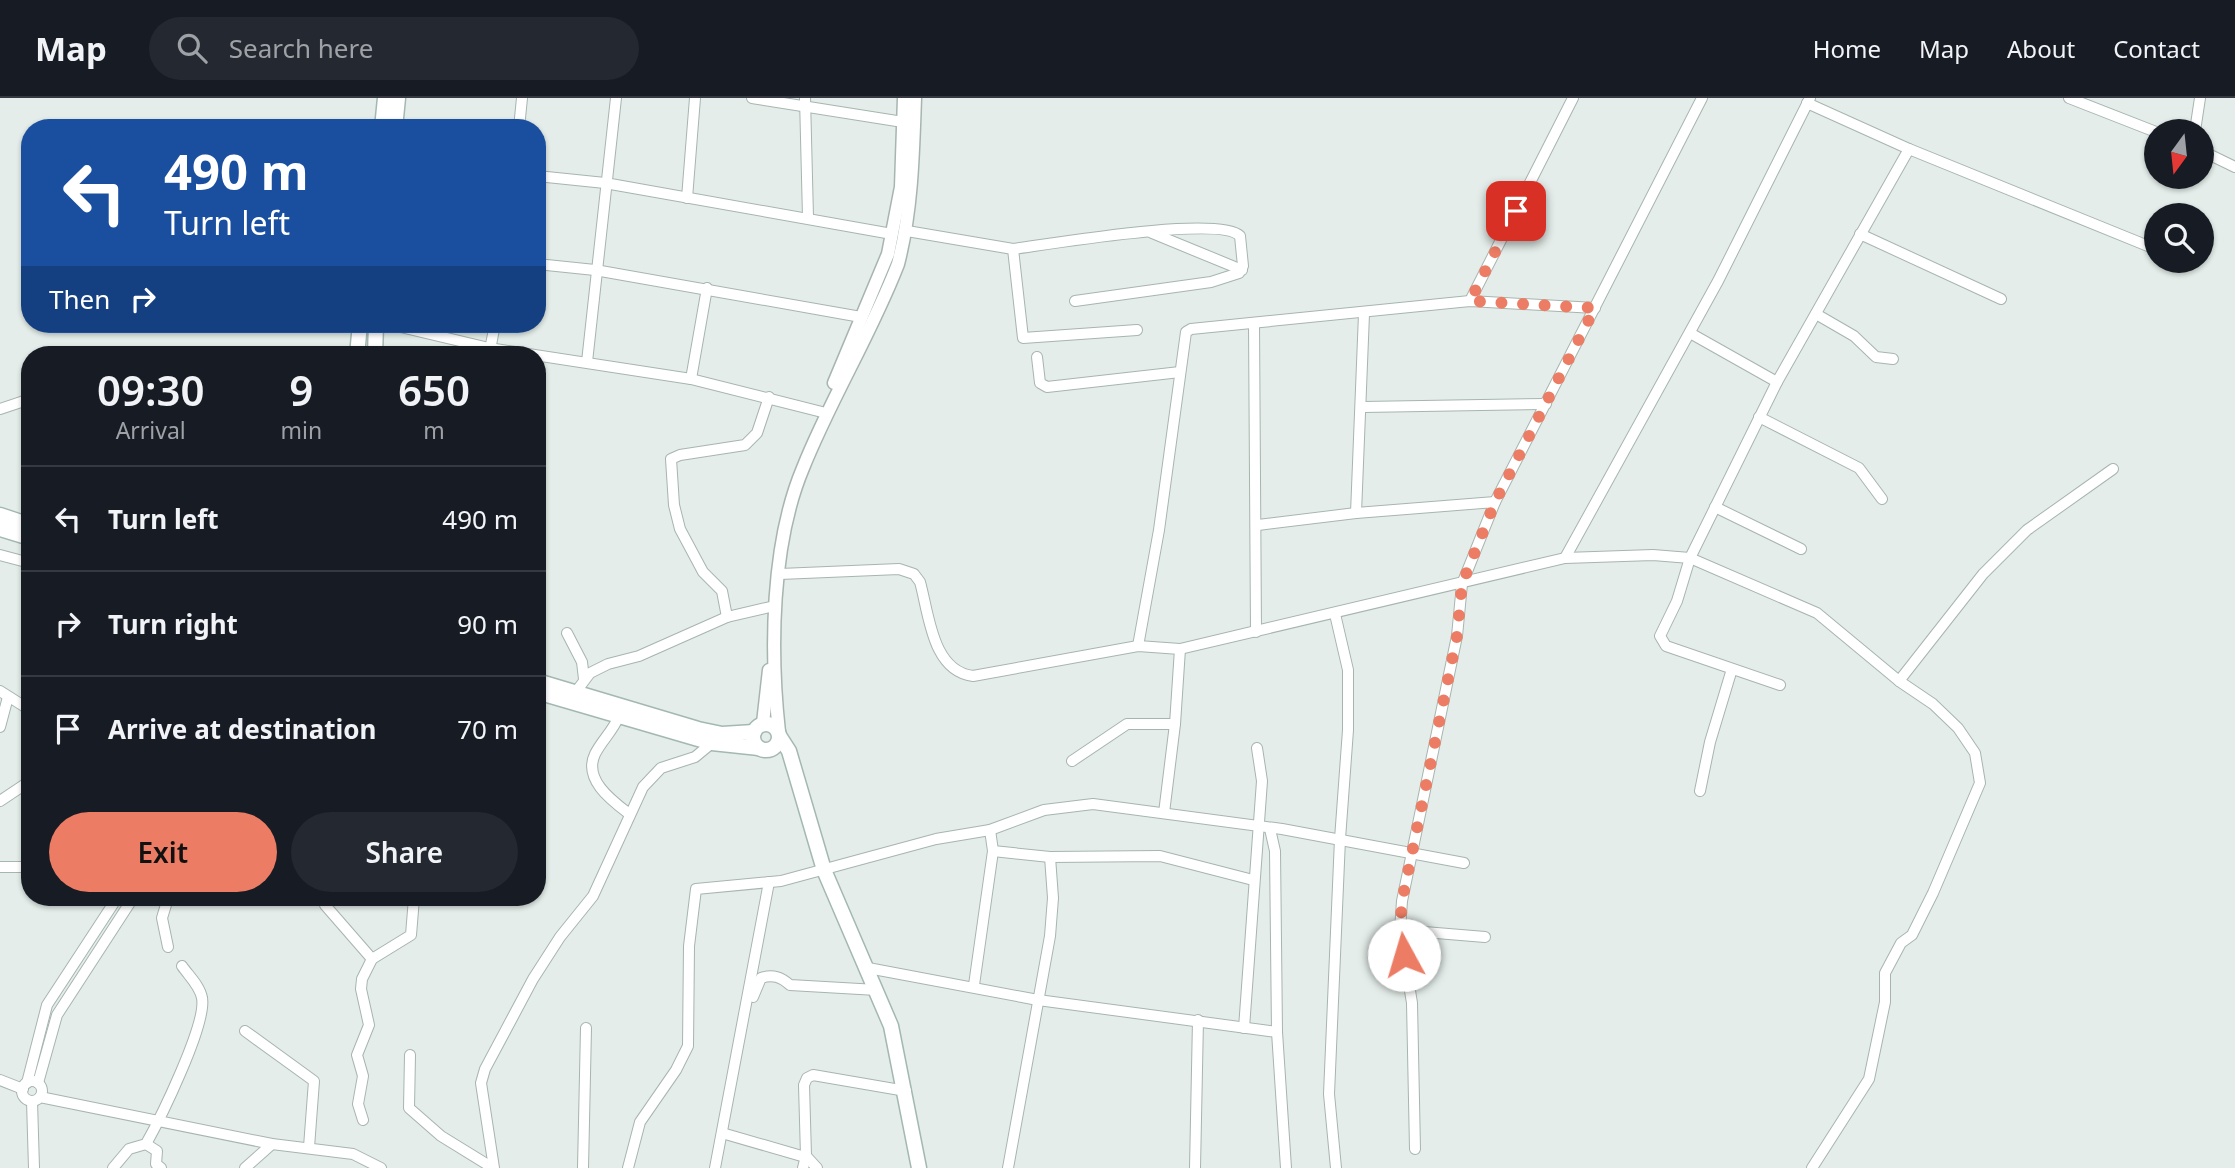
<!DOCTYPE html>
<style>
body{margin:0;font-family:"Noto Sans",sans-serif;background:#242831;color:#f1f3f6;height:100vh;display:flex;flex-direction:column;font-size:26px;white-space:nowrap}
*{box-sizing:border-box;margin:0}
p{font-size:23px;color:#9ea1a6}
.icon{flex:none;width:38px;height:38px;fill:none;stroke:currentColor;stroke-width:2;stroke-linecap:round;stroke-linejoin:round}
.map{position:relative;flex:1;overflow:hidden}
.drawer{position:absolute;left:21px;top:248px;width:525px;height:560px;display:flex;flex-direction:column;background:#171b24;border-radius:28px;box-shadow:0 2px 5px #0004}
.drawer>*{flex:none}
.guide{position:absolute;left:21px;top:21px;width:525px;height:214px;border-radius:28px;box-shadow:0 2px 5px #0004;background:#1a4fa0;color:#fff;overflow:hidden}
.needle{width:46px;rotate:195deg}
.tools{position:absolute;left:2144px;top:21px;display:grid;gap:14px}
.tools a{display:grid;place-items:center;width:70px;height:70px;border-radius:50%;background:#171b24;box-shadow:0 2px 5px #0004;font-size:35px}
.pin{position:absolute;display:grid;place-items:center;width:60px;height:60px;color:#fff;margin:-30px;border-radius:14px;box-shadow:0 4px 10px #0006}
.me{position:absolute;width:77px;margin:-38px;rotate:354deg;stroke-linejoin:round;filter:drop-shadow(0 0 5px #0008)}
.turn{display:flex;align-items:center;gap:24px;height:147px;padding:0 28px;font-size:32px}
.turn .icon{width:91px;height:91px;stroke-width:2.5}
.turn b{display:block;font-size:49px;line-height:60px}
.then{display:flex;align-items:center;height:66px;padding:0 28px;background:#0003;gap:14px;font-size:26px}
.eta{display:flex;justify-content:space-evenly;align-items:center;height:119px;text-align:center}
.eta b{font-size:42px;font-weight:600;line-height:49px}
.action{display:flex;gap:14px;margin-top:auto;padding:14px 28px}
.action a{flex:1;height:80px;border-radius:42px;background:#ec7c63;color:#111;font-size:28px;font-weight:600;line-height:80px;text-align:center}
.action a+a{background:#242831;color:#f1f3f6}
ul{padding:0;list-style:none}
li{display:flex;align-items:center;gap:21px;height:105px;padding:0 28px;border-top:2px solid #363941}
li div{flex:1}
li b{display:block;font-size:26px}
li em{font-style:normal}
header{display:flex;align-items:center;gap:42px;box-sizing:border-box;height:98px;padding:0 35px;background:#171b24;border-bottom:2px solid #363941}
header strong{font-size:33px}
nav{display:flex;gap:38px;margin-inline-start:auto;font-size:24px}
.search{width:490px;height:63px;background:#242831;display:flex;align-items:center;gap:18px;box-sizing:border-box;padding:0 24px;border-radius:38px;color:#9ea1a6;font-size:26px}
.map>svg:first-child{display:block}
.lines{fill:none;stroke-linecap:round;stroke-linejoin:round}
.minor-casing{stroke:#a7b5af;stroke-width:12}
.tertiary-casing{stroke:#a7b5af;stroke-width:15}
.secondary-casing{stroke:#a3b8b0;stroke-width:17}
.minor{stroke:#fff;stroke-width:10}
.tertiary{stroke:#fff;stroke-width:12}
.secondary{stroke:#fff;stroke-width:14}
.route{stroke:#ec7c63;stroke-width:12;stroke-dasharray:0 21.6}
</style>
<header>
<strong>Map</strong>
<div class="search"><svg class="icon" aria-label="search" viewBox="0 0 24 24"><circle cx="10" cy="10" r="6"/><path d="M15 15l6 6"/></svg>Search here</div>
<nav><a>Home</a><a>Map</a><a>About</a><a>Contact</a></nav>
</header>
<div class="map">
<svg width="2235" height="1070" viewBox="0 0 2235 1070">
<rect width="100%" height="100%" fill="#e4ede9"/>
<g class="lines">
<g class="minor-casing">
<g id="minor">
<polyline points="752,0 903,24"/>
<polyline points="805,0 808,119"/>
<polyline points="2069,0 2156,34"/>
<polyline points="1807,5 1909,51 2148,148"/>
<polyline points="519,30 522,0"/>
<polyline points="2195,33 2200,0"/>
<polyline points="2202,53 2235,69"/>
<polyline points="537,78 605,85 892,136"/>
<polyline points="687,100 695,0"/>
<polyline points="907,133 1013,151 1023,240 1137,232"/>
<polyline points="1152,135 1242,172"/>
<polyline points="1860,136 2001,201"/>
<path d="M1013,151C1050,146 1220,117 1240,138L1243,168L1239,175L1211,184L1075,203"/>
<polyline points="537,166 595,172 861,219"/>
<polyline points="1470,203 1573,0"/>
<polyline points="1816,216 1854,238 1876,259 1893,261"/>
<polyline points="1254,225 1256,534"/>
<polyline points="388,226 489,250 691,281 822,314"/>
<polyline points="1690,235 1777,284"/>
<polyline points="489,257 495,226"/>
<polyline points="1037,259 1040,285 1047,289 1180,274"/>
<polyline points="587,264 616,0"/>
<polyline points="691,281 707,190"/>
<polyline points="1363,309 1546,306"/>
<polyline points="0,311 30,301"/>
<polyline points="1759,319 1859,370 1882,401"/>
<polyline points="1715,409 1801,451"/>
<polyline points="1356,415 1364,216"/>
<polyline points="1258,427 1356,415 1495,404"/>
<polyline points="0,457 30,465"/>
<polyline points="1565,460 1718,183 1810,0"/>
<path d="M780,476L899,471L914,476L920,484C929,516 932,573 973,578L1138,548L1180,551L1565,460L1653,457L1690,460L1817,515L1899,583L1933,606L1958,630L1975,655L1980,685L1933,795L1912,837L1901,845L1885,875V904L1869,981L1812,1070"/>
<polyline points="1335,516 1348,572 1348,632 1340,741 1329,996 1336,1070"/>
<polyline points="727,519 722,493 703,474 680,431 674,407 671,361 680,357 745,347 757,335 769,299"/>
<polyline points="567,535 582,564 584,581"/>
<polyline points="1138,548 1159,432 1186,234 1191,231 1470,203 1595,210"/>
<polyline points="1899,583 1983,476 2027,432 2113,371"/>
<polyline points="1780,587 1666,548 1660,538 1677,503 1690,460 1777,284 1909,51"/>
<polyline points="0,593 30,612"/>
<polyline points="575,595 590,575 608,566 639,558 727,519 770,509"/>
<path d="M619,618C613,633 602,642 595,656C583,681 611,702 628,715"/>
<polyline points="0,629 8,599"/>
<polyline points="1072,663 1127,626 1175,626"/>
<polyline points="1700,693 1710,644 1732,571"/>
<polyline points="0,703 30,683"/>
<polyline points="1164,715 1175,626 1180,551"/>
<polyline points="1270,731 1275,753 1277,934 1286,1070"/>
<polyline points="993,753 1050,759 1160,758 1253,782"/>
<polyline points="0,769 30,769"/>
<polyline points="168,800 162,820 168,849"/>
<polyline points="325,807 372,861"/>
<polyline points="1400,832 1485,839"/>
<polyline points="868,870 1038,902 1277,934"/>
<polyline points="974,887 993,753 990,732"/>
<path d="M753,899L761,880C773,876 781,879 790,887L877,892"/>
<polyline points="1244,930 1262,683 1257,650"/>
<polyline points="245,933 314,983 309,1049"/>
<polyline points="410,957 409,1010 441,1038 493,1070"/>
<polyline points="0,982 23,991"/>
<circle cx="32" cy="993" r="10"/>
<polyline points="27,985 47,907 117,800"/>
<polyline points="38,985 57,917 133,800"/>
<polyline points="40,999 272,1046 353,1056 381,1070"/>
<polyline points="32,1003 34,1070"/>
<polyline points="363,1022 358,1006 363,978 357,957 369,927 361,891 362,881 372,861 411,837 414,800"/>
<polyline points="722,1035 805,1059"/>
<polyline points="146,1046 157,1053 156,1066 161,1070"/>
<polyline points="1415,1051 1412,905 1400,832 1402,803 1457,538 1462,486 1495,404 1702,0"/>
<polyline points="806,1058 817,1070"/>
<path d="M113,1070L129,1051L146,1046C160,1021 207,926 202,900C200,888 189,878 182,868"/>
<polyline points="245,1070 272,1046"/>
<polyline points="494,1070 481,985 485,971 533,881 560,839 593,798 643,689 661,670 695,659 712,645"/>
<polyline points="583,1070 586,930"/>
<polyline points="628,1070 640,1024 676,972 688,948 689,848 696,791 781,783 936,741 990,732 1044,712 1093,706 1282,731 1464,765"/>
<polyline points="715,1070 769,784"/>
<polyline points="803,1070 806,1058 804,987 807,980 813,977 906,993"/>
<polyline points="1008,1070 1050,838 1053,800 1050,759"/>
<polyline points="1195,1070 1198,922"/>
</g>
</g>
<g class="tertiary-casing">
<g id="tertiary">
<polyline points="834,285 888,156 901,89 904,0"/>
<polyline points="763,625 769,572"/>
<path d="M779,634C770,553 771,446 803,370C831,300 871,236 898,166C912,112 913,56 915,0"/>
</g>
</g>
<g class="secondary-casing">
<g id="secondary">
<polyline points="382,30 385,0"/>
<polyline points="395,30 398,0"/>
<polyline points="357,257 360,226"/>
<polyline points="375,257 376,226"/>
<polyline points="0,417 30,427"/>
<polyline points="0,431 30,440"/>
<polyline points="537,583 698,631 722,636 754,634"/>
<polyline points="537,594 712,645 759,650"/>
<circle cx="766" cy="639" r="13"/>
<polyline points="780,639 789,653 824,772 891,928 919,1070"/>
</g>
</g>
<use href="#minor" class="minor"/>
<use href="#tertiary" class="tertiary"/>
<use href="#secondary" class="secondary"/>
</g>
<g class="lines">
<polyline class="route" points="1404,857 1400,832 1402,803 1457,538 1462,486 1495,404 1595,210 1470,203 1516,113"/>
</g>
</svg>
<div class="tools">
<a><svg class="needle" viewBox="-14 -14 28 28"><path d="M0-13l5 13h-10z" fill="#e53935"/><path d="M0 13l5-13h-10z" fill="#9ea1a6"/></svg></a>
<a><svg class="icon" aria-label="search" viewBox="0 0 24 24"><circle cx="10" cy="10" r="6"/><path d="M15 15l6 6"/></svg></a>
</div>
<div class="pin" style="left:1516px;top:113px;background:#d93025"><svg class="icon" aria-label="arrive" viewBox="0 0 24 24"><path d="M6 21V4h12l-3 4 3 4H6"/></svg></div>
<svg class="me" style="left:1404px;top:857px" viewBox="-20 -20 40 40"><circle r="19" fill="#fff"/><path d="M0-13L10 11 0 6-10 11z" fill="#ec7c63"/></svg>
<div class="guide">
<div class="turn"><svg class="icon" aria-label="left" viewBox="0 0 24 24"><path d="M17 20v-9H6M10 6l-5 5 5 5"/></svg><div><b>490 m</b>Turn left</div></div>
<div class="then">Then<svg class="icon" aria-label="right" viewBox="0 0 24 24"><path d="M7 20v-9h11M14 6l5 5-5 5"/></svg></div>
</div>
<section class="drawer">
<div class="eta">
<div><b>09:30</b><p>Arrival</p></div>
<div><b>9</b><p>min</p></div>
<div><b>650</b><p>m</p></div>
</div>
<ul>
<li><svg class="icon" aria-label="left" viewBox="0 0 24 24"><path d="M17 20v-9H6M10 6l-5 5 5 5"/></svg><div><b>Turn left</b></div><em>490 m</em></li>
<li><svg class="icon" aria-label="right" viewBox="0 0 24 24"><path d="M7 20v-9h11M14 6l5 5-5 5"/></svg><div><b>Turn right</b></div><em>90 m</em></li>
<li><svg class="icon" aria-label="arrive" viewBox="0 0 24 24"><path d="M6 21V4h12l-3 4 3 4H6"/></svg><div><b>Arrive at destination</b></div><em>70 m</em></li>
</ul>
<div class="action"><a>Exit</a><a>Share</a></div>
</section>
</div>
